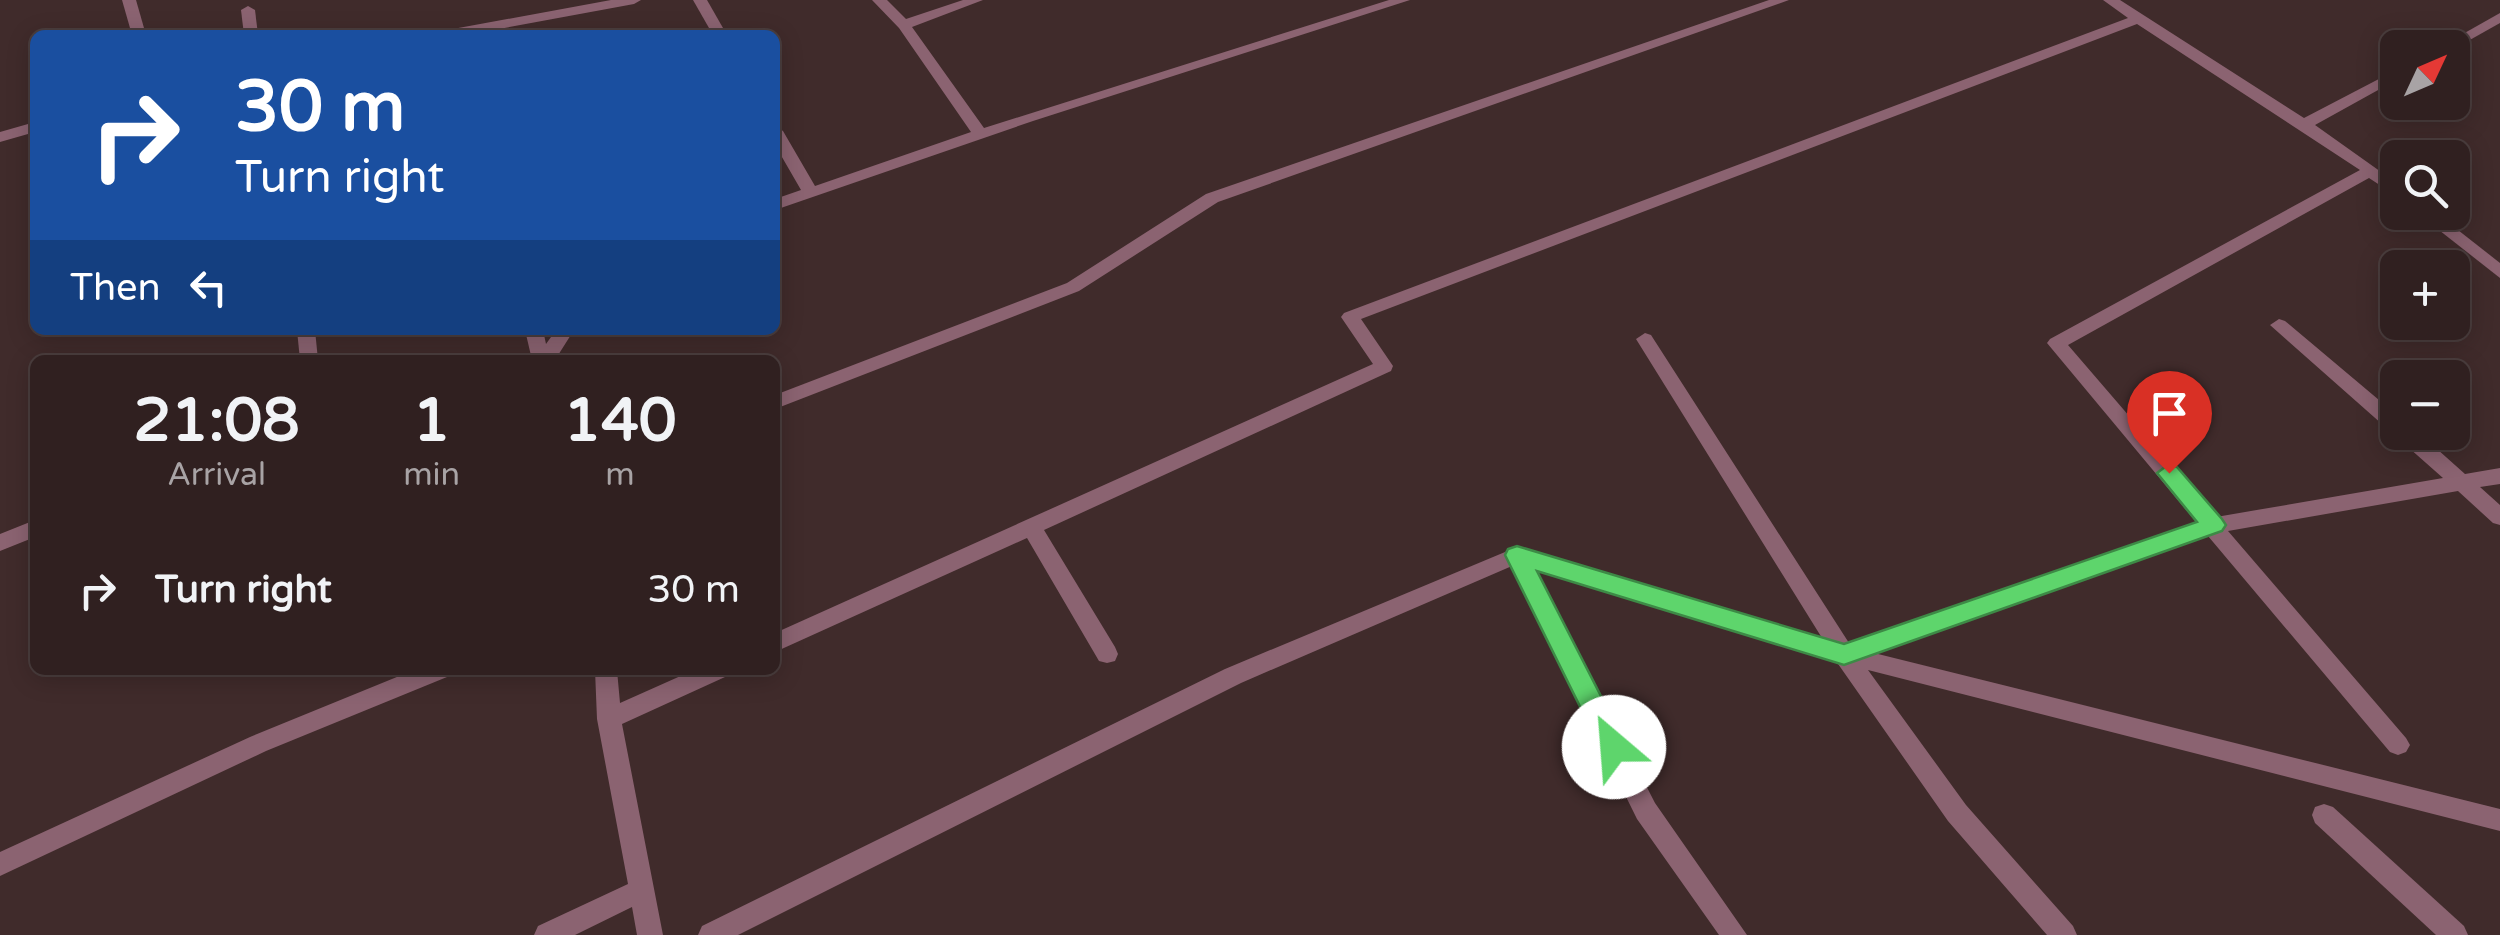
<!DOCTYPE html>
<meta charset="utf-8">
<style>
body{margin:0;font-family:"Varela Round",sans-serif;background:#382829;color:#f1f3f6;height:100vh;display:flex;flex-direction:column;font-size:38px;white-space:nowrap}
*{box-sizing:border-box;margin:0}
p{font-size:32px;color:#a8a3a5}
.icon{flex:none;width:55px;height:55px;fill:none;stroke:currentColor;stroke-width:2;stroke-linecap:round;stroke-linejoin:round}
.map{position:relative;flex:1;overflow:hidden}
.panel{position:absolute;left:30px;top:355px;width:750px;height:320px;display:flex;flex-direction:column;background:#302020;border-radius:15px;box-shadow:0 5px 25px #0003,0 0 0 2px #4b3e3e}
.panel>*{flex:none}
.guide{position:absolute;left:30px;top:30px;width:750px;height:305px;border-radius:15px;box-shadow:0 5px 25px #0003,0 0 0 2px #4b3e3e;background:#1a4fa0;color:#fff;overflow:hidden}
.needle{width:65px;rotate:46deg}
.tools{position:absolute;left:2380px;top:30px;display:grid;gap:20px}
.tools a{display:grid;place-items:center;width:90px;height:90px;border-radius:15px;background:#302020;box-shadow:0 5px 25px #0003,0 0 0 2px #4b3e3e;font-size:50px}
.pin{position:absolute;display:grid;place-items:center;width:85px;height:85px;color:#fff;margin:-102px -42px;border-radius:50% 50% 50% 0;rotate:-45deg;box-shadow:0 0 10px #0007}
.pin .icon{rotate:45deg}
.me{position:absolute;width:110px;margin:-55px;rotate:333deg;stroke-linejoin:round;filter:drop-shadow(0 0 8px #0008)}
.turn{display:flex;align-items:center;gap:35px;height:210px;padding:0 40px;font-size:45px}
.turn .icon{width:130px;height:130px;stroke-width:2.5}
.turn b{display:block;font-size:70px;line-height:85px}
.then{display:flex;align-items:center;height:95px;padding:0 40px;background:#0003;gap:20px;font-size:38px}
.eta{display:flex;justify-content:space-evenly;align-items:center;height:170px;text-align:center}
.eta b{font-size:60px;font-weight:700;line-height:70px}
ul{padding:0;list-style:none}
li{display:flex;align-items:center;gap:30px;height:130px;padding:0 40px}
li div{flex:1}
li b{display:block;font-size:38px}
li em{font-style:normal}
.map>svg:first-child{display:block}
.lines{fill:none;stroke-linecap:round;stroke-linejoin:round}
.minor{fill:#8b6371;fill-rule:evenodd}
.route{fill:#5ed56c;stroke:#3d8a46;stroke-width:2.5}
</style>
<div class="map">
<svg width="2500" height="935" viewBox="0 0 2500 935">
<rect width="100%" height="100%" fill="#402b2b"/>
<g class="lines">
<g class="minor">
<polygon points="122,0 136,0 146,35 132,35"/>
<polygon points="611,0 641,0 634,4 466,35 435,35 442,31"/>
<polygon points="693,0 707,0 727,35 713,35"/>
<polygon points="872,0 887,0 906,19 963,0 983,0 912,27 984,128 1389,0 1410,0 1033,121 775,210 775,199 801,190 775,145 775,126 783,131 815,186 971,132 899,28"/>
<polygon points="1769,0 1789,0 1218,202 1079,291 775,409 775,395 1067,283 1206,194"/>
<polygon points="2103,0 2120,0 2304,118 2398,69 2398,79 2315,125 2398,184 2398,197 2369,178 2068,345 2216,517 2443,478 2270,325 2279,319 2285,321 2398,416 2398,432 2418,432 2465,474 2500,468 2500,484 2480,487 2500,505 2500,525 2493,523 2458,491 2228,531 2406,738 2410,745 2406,752 2398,755 2390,752 2208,536 1874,653 2500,809 2500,831 1868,670 1966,805 2073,926 2077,935 2047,935 1948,821 1836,661 1535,569 1655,803 1747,935 1719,935 1637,819 1512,566 1241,683 738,935 698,935 702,926 1225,669 1517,547 1822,638 1636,339 1645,333 1651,335 1849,643 2197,523 2047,343 2050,339 2360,170 2137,24 1361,319 1393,366 1391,371 1044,530 1115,647 1118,654 1115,661 1107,663 1099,661 1027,538 775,652 775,633 1373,364 1341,317 1344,313 2128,18"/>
<polygon points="248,6 255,10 258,35 244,35 241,10"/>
<polygon points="2500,13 2500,23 2452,50 2438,48"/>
<polygon points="35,122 35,132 0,142 0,132"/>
<polygon points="2416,212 2435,212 2500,263 2500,278"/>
<polygon points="297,330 315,330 318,360 300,360"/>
<polygon points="525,330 543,330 546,344 556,330 574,330 555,360 532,360"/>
<polygon points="35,520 35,537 0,551 0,534"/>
<polygon points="414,670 450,670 447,677 266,751 0,876 0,852 250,737"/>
<polygon points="595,670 617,670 620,703 694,670 728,670 725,677 622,724 663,935 637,935 632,907 575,935 534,935 538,926 628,884 597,719"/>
<polygon points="2324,804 2333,807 2464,926 2468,935 2436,935 2315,823 2312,815 2315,807"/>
</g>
</g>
<polygon class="route" points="2169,464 2177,467 2222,519 2226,525 2222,531 1844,665 1537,571 1627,747 1623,755 1614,759 1604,755 1505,555 1508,549 1517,546 1844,644 2197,522 2157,473"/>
</svg>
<div class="tools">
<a><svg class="needle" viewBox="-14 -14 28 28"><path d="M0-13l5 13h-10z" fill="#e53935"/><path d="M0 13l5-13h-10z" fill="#a8a3a5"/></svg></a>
<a><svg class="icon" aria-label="search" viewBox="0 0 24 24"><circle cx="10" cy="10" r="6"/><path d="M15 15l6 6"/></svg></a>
<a>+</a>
<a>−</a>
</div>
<div class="pin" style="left:2169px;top:473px;background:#d93025"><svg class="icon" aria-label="arrive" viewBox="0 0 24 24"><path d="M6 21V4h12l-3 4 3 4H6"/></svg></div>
<svg class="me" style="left:1614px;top:747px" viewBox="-20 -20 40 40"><circle r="19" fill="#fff"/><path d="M0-13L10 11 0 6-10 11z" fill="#5ed56c"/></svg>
<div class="guide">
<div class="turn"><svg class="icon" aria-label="right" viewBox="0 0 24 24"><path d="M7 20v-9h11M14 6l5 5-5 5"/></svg><div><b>30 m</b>Turn right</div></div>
<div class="then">Then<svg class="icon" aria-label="left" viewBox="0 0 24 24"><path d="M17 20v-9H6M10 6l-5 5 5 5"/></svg></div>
</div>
<section class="panel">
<div class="eta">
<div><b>21:08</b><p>Arrival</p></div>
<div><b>1</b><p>min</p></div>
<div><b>140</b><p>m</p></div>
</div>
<ul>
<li><svg class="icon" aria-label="right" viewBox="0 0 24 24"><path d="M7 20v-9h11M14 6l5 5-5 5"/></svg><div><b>Turn right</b></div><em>30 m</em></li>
</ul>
</section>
</div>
